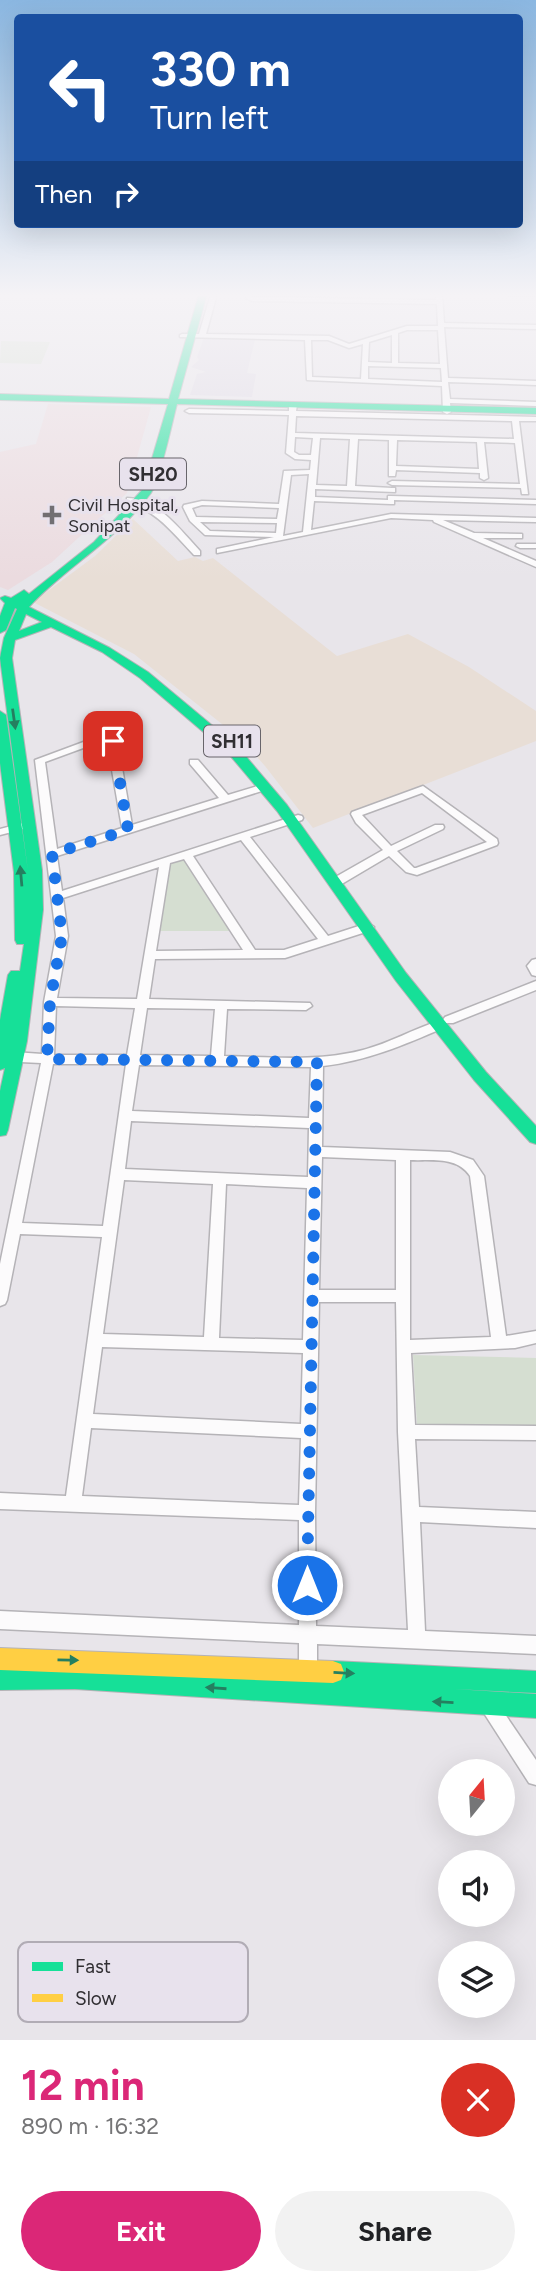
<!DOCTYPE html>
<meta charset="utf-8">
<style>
body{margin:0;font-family:Figtree,sans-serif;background:#f2f2f2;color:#202124;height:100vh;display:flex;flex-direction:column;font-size:26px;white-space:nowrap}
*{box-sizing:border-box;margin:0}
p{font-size:23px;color:#757577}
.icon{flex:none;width:38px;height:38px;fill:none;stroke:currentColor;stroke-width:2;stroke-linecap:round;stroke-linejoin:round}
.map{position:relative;height:2040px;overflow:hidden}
.panel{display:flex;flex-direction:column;background:#fff;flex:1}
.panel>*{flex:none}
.top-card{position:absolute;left:14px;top:14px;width:509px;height:214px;border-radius:7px;box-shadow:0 7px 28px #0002;background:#1a4fa0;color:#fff;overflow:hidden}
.needle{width:46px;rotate:18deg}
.fabs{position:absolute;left:438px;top:1759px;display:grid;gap:14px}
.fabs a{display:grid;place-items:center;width:77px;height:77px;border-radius:50%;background:#fff;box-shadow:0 7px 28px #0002;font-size:35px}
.pin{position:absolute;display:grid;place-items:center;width:60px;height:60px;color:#fff;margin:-30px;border-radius:14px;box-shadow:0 4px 10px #0006}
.me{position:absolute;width:77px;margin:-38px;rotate:0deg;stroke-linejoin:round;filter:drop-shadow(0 0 5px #0008)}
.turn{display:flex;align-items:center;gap:24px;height:147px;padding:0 21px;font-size:32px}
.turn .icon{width:91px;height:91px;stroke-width:2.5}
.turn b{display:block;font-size:49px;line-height:60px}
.then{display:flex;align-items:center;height:66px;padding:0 21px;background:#0003;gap:14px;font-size:26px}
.round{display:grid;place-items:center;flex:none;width:74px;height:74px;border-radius:37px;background:#f2f2f2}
.headline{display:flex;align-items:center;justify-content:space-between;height:119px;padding:0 21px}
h1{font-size:42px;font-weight:700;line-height:52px;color:#db2777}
.button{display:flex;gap:14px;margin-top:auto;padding:14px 21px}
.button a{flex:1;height:80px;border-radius:42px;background:#db2777;color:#fff;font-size:28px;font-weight:700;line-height:80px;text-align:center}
.button a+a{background:#f2f2f2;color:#202124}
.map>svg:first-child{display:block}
.built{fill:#ded9e4}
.industrial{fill:#e8ded6}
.medical{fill:#ebdbdf}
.green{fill:#d5ded1}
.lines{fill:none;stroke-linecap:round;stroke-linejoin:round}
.street-casing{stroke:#b5b3b7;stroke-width:3}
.fast-casing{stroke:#b5b3b7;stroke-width:2}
.slow-casing{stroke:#b5b3b7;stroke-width:2}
.street{fill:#fcfbfc;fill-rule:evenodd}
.fast{fill:#16e098;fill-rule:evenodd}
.slow{fill:#ffcf43;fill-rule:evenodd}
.oneway{fill:#257f60}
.route{stroke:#1a73e8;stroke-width:12;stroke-dasharray:0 21.6}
.poi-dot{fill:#716f73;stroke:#e8e2ed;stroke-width:2.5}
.labels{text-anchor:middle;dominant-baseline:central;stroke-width:6;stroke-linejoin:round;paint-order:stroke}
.far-poi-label{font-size:18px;fill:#312f33;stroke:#e8e2ed;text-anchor:start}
.shield{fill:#e8e2ed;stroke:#68656b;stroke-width:2}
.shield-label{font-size:19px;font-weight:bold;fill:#312f33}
.key{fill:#e8e2ed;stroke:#b1acb5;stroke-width:2}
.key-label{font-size:19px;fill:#312f33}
</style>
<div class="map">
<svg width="536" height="2040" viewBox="0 0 536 2040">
<rect width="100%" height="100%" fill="#e8e5ea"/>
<polygon class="built" points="204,338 255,339 247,373 256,374 252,397 190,395 197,374 206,372 191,367 199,360 197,357"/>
<polygon class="industrial" points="133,519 178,561 195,557 203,561 213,558 337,656 408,634 469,667 536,711 536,741 313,828 265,766 242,740 134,654 33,602 95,556"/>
<polygon class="medical" points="48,404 151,407 127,493 52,562 8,590 0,587 0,452 36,444"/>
<g class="green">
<polygon points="1,341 50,342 41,364 0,363"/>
<polygon points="185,859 230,931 159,931 169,863"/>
<polygon points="413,1355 536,1358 536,1428 417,1426"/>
</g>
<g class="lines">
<g class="street-casing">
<g id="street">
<path d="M211,294H217L206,334L329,336L349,344L407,326H438L437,304L251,301L246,298L247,294H253L252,297L436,300V294H442L444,323L536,325V329L444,327L448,378L536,381V385L448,382L450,399L536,402V406L450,403L451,412L447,414L443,412L442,386L307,380L305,340L180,337V335L182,334H199ZM407,330H438L440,364L398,363V333ZM392,335V363L368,362L369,342ZM311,340H328L349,348L363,344L361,379L312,377ZM368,366L441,368L442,382L368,379Z"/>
<polygon points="507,294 536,294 536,296 510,296"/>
<path d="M293,403L297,405L296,411L536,417V421H519L528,494H522L521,488L392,485L388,483L392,481L520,484L515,443L484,442L488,478L484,480L480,478V473L396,470L395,476H389V440L358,439L355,486L392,488H395V492L315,489V497L388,500V496H391L536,500V504L394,500V504H391L314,501L311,530L391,514L536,518V522L443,520L474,533L522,534V538H483L536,561V567L434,522L433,520L391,518L217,553V549L274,537L205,535L190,521L183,507L184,505L202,501L279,504L284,471L310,470L311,460L295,459L286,453L289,415L189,413L185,411L189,409L289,411V405ZM296,416L512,421L514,439L295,433ZM295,437L313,438L311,455H299L294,452ZM320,438L350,439L347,486L316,485ZM397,440L477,442L479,469L396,466ZM309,474L303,532L283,536L291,475ZM202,505L279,508L277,519L196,517L192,508ZM200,522L277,523L276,533L210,531Z"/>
<path d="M127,498C158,498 181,531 200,551V555H194C174,534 156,510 127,502Z"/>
<polygon points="517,544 536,544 536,548 520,548 516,546"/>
<path d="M105,734L117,739L132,825L219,798L190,764V760H198L228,795L264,784L269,787L268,789L57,856L62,891L298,815L302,816L303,818L302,820L250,837L328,936L368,923L374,927L372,930L285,958L155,959L149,999L310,1003L312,1006L306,1010L227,1009L224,1056C270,1057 318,1062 363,1050C390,1043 413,1029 439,1021L445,1025L443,1028C404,1045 366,1061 323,1066L322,1147L450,1152L473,1160L484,1176L506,1336L536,1331V1343L515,1348L411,1353L415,1425L536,1426V1440L415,1439L419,1507L536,1512V1528L420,1522L425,1631L536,1636V1654L317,1644V1677L314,1683L308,1686L302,1683L299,1677V1643L0,1629V1611L299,1625V1520L0,1509V1493L66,1496L102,1237L20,1234L7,1300L5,1304L0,1306V1264L41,1063L0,1061V1051L42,1054L44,1002L56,936L35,760ZM105,740L107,741L122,828L57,849L45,762ZM241,840L318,939L284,950H255L193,856ZM184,859L243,950L156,951L170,863ZM159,867L137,999L57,998L68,936L63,898ZM56,1006L135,1008L127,1055H54ZM147,1008L215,1009L211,1056L140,1055ZM53,1064H126L103,1226L22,1223ZM139,1065L311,1067L309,1118L132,1111ZM131,1121L309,1128L308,1177L125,1169ZM322,1157L396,1160V1290H319ZM410,1160C431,1161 457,1156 470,1176L491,1337L410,1340ZM124,1180L213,1184L204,1337L103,1334ZM226,1184L307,1188L303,1340L219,1338ZM319,1302H396L398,1432L408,1630L316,1626L315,1513ZM102,1347L303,1353L301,1424L93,1414ZM91,1428L301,1438L299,1505L82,1496Z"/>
<path d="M423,786L497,839L498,843L497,845L417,875L406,872L389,856L340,885H332L330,882L332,879L383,850L356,823L351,814L352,812ZM422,793L487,842L416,868H414L397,851L443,829L444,827L443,825H435L391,846L362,815Z"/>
<polygon points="23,823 28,826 27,828 0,835 0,829"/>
<polygon points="536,959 536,976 532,975 527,966 532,960"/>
<polygon points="536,981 536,990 453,1023 445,1023 443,1020 445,1017"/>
<polygon points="488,1695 494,1698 536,1760 536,1785 529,1783 482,1710 479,1704 482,1698"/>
</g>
</g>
<g class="fast-casing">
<g id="fast">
<path d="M199,294H207L178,399L536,408V414L177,404C172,423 160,480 151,493C118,539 67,566 29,607L110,648L148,672L238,747L287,805L406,973L486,1072L536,1126V1144L530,1142L474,1080L396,981L277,811L228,753L140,678L102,652L51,627L15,640L12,658L42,870L43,910L27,1041L8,1130L6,1135L0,1136V1091L5,1068L0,1070V1020L8,975L11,971H20L24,944H17L15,940L14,872L0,763V711L6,715L28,871L0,658L4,638L17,609L15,608L6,630L0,633V616L5,603L0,598L5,596L11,598L24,590L29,594L94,542L143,489L168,404L0,400V394L169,399ZM26,614L42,622L19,631Z"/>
<polygon points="333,1661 536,1671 536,1693 454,1689 536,1694 536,1718 75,1689 0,1690 0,1668 75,1667 329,1682 325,1680 322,1672 325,1664"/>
</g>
</g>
<g class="slow-casing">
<polygon id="slow" points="0,1648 333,1661 341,1664 344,1672 341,1680 333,1683 0,1670"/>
</g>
<use href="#street" class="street"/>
<use href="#fast" class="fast"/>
<use href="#slow" class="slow"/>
</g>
<defs><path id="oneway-solid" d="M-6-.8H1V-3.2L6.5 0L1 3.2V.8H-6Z" transform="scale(1.75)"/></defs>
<g class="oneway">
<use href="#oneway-solid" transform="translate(14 719) rotate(82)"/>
<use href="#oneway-solid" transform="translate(21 876) rotate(-95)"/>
<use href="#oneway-solid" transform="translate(68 1660) rotate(1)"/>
<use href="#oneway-solid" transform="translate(344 1673) rotate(3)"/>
<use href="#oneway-solid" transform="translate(216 1688) rotate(-176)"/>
<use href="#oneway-solid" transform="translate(443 1702) rotate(-177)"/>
</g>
<linearGradient id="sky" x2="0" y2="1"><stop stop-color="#8bb7e1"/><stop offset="0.51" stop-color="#f5f3f6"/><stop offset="1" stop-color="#f5f3f6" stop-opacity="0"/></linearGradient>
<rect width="536" height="579" fill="url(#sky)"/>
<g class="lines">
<polyline class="route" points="113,741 128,830 52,854 62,936 50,1002 47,1059 317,1062 307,1585"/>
</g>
<path class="poi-dot" d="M48.5 504.5h7v7h7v7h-7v7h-7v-7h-7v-7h7z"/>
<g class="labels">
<g class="far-poi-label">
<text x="68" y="505">Civil Hospital,<tspan x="68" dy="21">Sonipat</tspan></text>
</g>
<g class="shield">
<rect x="120" y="458.5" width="66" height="31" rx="5"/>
<rect x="204" y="725.5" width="56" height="31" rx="5"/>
</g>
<g class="shield-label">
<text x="153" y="474">SH20</text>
<text x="232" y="741">SH11</text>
</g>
</g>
<rect x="18" y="1942" width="230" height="80" rx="10" class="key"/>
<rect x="32" y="1962" width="31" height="9" fill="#16e098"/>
<rect x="32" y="1994" width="31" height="8" fill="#ffcf43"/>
<g class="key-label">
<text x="75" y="1973">Fast</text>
<text x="75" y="2005">Slow</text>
</g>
</svg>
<div class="fabs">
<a><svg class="needle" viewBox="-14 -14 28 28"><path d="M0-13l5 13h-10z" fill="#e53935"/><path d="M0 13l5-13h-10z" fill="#757577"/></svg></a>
<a><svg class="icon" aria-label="sound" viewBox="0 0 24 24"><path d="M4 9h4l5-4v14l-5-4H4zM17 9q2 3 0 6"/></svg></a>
<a><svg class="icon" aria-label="layers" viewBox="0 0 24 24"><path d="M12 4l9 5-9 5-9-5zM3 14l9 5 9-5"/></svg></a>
</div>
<div class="pin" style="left:113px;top:741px;background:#d93025"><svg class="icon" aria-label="arrive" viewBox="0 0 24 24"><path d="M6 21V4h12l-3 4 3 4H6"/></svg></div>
<svg class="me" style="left:307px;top:1585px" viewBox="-20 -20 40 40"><circle r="17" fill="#1a73e8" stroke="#fff" stroke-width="3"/><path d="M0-11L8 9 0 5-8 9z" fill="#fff"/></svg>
<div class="top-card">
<div class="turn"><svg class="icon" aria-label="left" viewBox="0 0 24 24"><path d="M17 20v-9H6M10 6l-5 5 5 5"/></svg><div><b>330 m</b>Turn left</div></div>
<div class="then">Then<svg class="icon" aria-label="right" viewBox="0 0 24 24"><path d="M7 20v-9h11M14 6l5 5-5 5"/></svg></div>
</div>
</div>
<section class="panel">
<div class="headline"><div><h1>12 min</h1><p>890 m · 16:32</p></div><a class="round" style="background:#d93025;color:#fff"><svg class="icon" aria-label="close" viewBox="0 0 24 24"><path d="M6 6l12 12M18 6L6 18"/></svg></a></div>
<div class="button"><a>Exit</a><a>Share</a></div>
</section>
